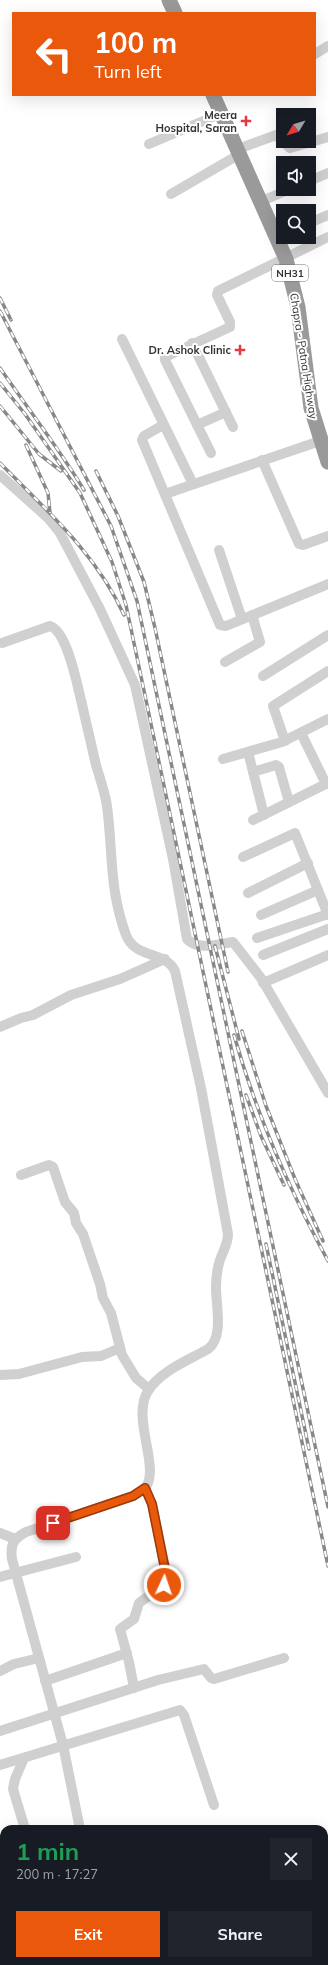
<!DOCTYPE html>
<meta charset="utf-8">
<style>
body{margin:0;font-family:Mulish,sans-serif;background:#20242c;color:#f1f3f6;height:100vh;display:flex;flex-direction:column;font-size:15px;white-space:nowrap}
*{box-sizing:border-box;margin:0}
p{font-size:13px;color:#9ea1a6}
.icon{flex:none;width:22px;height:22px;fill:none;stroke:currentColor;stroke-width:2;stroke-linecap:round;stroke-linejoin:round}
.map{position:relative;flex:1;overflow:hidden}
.details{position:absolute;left:0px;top:1825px;width:328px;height:140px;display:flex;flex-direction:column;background:#171b24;border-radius:12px 12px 0 0;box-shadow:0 4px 16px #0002}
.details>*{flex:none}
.banner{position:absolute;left:12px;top:12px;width:304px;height:84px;border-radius:0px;box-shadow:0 4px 16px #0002;background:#ea580c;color:#fff;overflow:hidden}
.needle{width:26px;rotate:232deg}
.buttons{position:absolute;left:276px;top:108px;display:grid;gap:8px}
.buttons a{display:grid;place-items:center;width:40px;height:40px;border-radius:0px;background:#171b24;box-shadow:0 4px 16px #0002;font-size:20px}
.pin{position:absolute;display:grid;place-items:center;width:34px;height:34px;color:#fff;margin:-17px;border-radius:8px;box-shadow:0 2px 6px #0006}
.me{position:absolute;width:44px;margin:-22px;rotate:3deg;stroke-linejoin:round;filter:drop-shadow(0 0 3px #0008)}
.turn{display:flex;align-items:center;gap:14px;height:84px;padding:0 16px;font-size:18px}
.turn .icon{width:52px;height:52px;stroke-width:2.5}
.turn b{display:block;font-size:28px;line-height:34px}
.round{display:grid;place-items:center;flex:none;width:42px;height:42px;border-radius:0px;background:#20242c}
.overview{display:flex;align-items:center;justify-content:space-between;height:68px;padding:0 16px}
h1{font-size:24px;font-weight:700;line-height:30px;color:#1e9e55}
.action{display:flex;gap:8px;margin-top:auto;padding:8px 16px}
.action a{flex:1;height:46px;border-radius:0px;background:#ea580c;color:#fff;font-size:16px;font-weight:700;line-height:46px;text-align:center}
.action a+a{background:#20242c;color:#f1f3f6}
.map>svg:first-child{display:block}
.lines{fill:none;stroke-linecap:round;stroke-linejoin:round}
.minor{stroke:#d0d0d0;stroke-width:10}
.highway{stroke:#9a9a9a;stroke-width:15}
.rail-casing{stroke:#888;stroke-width:3.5}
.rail{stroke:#fff;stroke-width:2;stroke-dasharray:6;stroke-linecap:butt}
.route-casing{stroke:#983908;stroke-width:10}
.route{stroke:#ea580c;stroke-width:7}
.poi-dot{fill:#e63946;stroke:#fff;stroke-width:1.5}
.labels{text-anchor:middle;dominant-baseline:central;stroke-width:4;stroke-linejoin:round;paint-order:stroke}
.shield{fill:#fff;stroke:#707070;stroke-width:1}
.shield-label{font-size:10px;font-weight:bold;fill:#333}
.poi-label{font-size:11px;font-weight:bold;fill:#333;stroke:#fff;text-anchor:end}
.street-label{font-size:11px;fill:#333;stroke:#fff}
</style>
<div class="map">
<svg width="328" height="1965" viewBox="0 0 328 1965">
<rect width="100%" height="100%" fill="#fff"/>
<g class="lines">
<g class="minor">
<polyline points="315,54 328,46"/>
<polyline points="149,144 222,113"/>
<polyline points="238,149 276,135 290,148 328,137"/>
<polyline points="309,181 328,173"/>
<polyline points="171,194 240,154"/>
<polyline points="262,201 290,189"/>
<polyline points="309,223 328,215"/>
<polyline points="122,339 193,484"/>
<polyline points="192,343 233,427"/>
<polyline points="163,425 144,436 142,440 220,625 226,626 328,584"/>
<polyline points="197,425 226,412"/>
<polyline points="211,453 165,360 165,357 230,327 230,322 217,295 218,291 328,237"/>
<polyline points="262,460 299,544 303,545 328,536"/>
<path d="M0,475L48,518L60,533L100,609L135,685L173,859L187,939C198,951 219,944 233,942L261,978L328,1093"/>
<polyline points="165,494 320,441"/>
<polyline points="219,550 242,619"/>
<path d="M2,643L50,626C67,631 77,684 81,700C86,722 91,743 96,765C100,779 105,792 107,806C113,851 109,890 126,935C135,959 166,951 175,971L201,1088L228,1234C228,1244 223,1251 220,1260C217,1269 216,1279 216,1288C216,1306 224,1337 208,1349C189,1360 160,1371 148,1391C131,1417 160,1466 146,1487C143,1491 138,1493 133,1496L26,1532C13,1539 10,1545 12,1559L63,1745L80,1829"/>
<polyline points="225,662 260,642 252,615"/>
<polyline points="263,676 328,635"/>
<polyline points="301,733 326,784"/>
<polyline points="285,741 273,706 328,671"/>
<polyline points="248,752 264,815"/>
<polyline points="223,759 282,742 328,719"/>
<polyline points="253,772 276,765 279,767 289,802"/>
<polyline points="253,820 328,783"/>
<polyline points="243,857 295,833 328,915"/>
<polyline points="248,893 308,863"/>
<polyline points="261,915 318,890"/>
<polyline points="257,938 328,914"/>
<polyline points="263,955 328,929"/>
<polyline points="263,983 328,955"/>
<polyline points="0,1027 21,1018 33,1015 71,995 120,979 165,959"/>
<polyline points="21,1175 49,1165 53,1167 65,1202 74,1213 76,1223 83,1234 100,1284 103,1298 111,1313 122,1355 136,1378 149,1389"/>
<polyline points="0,1375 19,1374 82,1357 101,1356 120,1348"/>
<polyline points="0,1533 15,1539"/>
<polyline points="0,1577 76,1557"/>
<polyline points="0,1671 14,1664 39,1658"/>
<polyline points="45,1681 127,1653"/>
<polyline points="134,1688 129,1662 120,1629 134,1619 139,1603 164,1585 167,1577 152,1504 145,1488"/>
<polyline points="0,1731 158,1680 204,1669 211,1678 214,1679 284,1658"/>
<polyline points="24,1758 15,1779 13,1789 25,1829"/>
<polyline points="0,1765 180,1710 184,1715 214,1805"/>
<polyline points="0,1848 4,1862"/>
<polyline points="324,1860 328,1857"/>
<polyline points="0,1893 4,1891"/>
<polyline points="120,1961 122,1965"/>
<polyline points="179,1965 190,1964 205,1965"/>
<polyline points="234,1965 236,1961"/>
</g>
<g class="highway">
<polyline points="169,0 175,13"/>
<polyline points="213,95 286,259 298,307 311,408 328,462"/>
<polyline points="324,1851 328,1848"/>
<polyline points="222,1965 225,1961"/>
</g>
<g class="rail-casing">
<g id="rail">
<polyline points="0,298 11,320"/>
<polyline points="0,311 111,526 137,601 328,1507"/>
<path d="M0,368C28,409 58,447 84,490"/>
<polyline points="0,383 25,414 80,493 112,562 126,605 328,1566"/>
<polyline points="0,406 39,454 61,471"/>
<polyline points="26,445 48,493 50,513"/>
<path d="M0,463C47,511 96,553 124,615"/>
<polyline points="96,471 118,516 144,582 155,628 228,972"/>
<polyline points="215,946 239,1039"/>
<polyline points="242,1031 266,1106 295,1179 323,1241"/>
<path d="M234,1035C256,1113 289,1189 328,1261"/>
<polyline points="246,1095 261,1136 284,1185"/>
<polyline points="266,1244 309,1449"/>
</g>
</g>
<use href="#rail" class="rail"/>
</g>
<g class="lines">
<g class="route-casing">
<polyline id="route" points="53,1523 133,1496 145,1488 152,1504 166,1574 167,1581 164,1585"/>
</g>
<use href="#route" class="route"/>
</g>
<g class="poi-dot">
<path d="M244 115h4v4h4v4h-4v4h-4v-4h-4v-4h4z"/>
<path d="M238 344h4v4h4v4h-4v4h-4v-4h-4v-4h4z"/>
</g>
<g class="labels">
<rect class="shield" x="272" y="265" width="36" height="16" rx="3"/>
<g class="shield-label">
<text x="290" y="273">NH31</text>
</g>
<g class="poi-label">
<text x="237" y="115">Meera<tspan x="237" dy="13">Hospital, Saran</tspan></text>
<text x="231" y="350">Dr. Ashok Clinic</text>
</g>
<g class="street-label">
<text transform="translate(304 356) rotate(81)">Chapra - Patna Highway</text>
</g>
</g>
</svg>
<div class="buttons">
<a><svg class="needle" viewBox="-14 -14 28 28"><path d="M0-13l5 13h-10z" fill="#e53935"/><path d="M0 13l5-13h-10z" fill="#9ea1a6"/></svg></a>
<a><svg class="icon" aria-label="sound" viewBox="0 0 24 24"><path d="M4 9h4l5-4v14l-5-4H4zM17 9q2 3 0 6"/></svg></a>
<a><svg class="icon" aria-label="search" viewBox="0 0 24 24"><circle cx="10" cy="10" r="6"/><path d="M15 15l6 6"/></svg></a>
</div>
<div class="pin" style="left:53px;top:1523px;background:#d93025"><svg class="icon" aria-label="arrive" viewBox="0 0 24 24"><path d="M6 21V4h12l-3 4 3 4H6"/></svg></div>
<svg class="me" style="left:164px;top:1585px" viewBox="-20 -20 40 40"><circle r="17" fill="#ea580c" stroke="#fff" stroke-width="3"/><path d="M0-11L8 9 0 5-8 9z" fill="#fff"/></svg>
<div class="banner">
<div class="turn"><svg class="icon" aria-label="left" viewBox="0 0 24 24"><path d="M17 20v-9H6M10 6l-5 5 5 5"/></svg><div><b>100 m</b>Turn left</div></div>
</div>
<section class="details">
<div class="overview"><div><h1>1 min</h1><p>200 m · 17:27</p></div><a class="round"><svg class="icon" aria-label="close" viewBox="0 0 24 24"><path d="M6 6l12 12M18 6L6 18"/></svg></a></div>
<div class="action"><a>Exit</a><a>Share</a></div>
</section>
</div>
